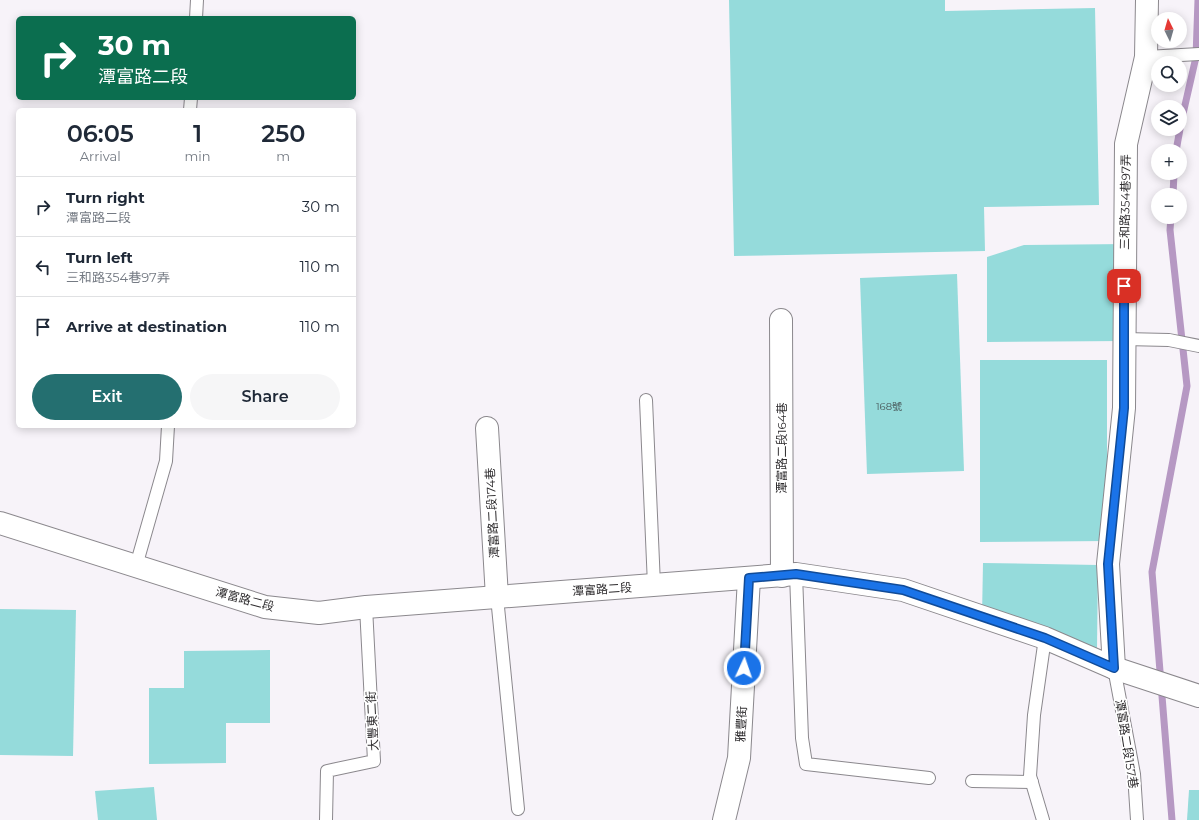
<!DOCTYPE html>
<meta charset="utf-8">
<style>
body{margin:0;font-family:Montserrat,"Noto Sans TC",sans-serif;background:#f6f6f7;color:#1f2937;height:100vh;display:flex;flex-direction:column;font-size:15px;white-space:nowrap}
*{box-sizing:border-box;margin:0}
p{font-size:13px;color:#747a83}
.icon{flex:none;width:22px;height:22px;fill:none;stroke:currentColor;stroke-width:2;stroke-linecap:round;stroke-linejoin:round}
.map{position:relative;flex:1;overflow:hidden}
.panel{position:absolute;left:16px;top:108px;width:340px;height:320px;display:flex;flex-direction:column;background:#fff;border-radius:6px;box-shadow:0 2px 10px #0003}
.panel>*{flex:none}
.top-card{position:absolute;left:16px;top:16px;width:340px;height:84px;border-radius:6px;box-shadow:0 2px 10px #0003;background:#0b6e4f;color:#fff;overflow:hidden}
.needle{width:26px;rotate:355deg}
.buttons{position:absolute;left:1151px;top:12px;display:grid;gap:8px}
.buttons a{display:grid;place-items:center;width:36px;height:36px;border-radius:50%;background:#fff;box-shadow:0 2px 10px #0003;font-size:20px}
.pin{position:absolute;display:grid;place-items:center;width:34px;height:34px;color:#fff;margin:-17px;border-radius:8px;box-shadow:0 2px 6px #0006}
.me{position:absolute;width:44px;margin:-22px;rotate:3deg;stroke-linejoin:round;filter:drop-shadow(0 0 3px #0008)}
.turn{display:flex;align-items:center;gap:14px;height:84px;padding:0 16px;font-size:18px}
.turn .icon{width:52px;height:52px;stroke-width:2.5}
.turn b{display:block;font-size:28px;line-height:34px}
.eta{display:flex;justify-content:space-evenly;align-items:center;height:68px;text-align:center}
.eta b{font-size:24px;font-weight:600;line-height:28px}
.primary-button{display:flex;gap:8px;margin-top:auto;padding:8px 16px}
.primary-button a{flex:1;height:46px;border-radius:24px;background:#246f70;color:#fff;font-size:16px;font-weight:600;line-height:46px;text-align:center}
.primary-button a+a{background:#f6f6f7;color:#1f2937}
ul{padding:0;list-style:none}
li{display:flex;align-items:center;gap:12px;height:60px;padding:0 16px;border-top:1px solid #e0e1e3}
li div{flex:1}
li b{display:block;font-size:15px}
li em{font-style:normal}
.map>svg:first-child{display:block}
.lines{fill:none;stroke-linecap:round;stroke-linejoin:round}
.stream{stroke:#b698c3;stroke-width:7}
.building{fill:#95dbdb}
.service-casing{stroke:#8b888d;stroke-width:14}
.minor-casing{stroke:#8b888d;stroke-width:24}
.tertiary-casing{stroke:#8b888d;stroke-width:24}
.service{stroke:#fff;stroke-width:12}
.minor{stroke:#fff;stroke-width:22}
.tertiary{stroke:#fff;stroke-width:22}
.route-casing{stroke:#114b97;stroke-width:10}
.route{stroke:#1a73e8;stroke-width:7}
.labels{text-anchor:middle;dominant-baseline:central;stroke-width:3.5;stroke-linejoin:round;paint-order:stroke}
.number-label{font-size:10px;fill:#48585a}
.street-label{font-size:12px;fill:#2f2d2f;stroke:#fff}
</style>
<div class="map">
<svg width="1199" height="820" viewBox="0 0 1199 820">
<rect width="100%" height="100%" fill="#f7f3f9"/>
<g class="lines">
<g class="stream">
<polyline points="1180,127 1196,57 1198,0"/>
<polyline points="1176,151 1180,129"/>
<polyline points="1173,195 1174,173"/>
<polyline points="1171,217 1170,230 1187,386 1152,572 1172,820"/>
</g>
</g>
<g class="building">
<polygon points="729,0 945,0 945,11 1095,8 1099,205 984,207 985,251 734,256"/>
<polygon points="1128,244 1124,341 987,342 987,257 1024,245"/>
<polygon points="957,274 964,471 867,474 860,278"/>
<polygon points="980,360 1107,360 1107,541 980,542"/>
<polygon points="983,563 1098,565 1097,648 982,616"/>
<polygon points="0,609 76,610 73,756 0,755"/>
<polygon points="270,650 270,723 226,723 226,763 149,764 149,688 184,688 184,651"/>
<polygon points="154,787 157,820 98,820 95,791"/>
<polygon points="1189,790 1199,790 1199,820 1187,820"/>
</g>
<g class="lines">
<g class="service-casing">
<g id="service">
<polyline points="196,18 197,0"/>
<polyline points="1146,57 1199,54"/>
<polyline points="190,110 191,98"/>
<polyline points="1124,339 1169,340 1199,346"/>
<polyline points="646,400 654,585"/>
<polyline points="136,566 166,461 168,426"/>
<polyline points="796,574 802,738 806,764 929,778"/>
<polyline points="497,597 518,809"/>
<polyline points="1114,668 1134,774 1137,820"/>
<polyline points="972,781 1032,782"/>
<polyline points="326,820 327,771 374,761 366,607"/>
<polyline points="1043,820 1030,776 1034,715 1045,638"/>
</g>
</g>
<g class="minor-casing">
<g id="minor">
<polyline points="781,320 782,576"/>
<polyline points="487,428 497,597"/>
<polyline points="1114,668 1108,564 1124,408 1126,144 1146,57 1147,0"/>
<polyline points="724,820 739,758 749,578"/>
</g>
</g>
<g class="tertiary-casing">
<polyline id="tertiary" points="0,523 265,607 319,613 366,607 796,574 903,590 1045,638 1114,668 1199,696"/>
</g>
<use href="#service" class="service"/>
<use href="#minor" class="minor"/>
<use href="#tertiary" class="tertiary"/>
</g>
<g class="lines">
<g class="route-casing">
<polyline id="route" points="744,668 749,578 796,574 903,590 1045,638 1114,668 1108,564 1124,408 1124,286"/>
</g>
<use href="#route" class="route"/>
</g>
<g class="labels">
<g class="number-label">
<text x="889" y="406">168號</text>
</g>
<g class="street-label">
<text transform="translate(1125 202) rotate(-89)">三和路354巷97弄</text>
<text transform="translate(781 448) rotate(-90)">潭富路二段164巷</text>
<text transform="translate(492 513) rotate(-93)">潭富路二段174巷</text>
<text transform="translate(602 589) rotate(-4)">潭富路二段</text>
<text transform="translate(245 599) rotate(15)">潭富路二段</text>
<text transform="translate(372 721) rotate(-93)">大豐東二街</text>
<text transform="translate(741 724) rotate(-87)">雅豐街</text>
<text transform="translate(1127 744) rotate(81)">潭富路二段157巷</text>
</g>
</g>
</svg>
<div class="buttons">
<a><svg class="needle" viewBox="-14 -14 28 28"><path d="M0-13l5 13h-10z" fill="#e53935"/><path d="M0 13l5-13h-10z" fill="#747a83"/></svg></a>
<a><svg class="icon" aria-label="search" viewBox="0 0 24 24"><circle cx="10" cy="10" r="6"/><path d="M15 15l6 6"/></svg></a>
<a><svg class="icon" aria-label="layers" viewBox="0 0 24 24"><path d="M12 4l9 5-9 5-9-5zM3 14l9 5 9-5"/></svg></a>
<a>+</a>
<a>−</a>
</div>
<div class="pin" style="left:1124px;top:286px;background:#d93025"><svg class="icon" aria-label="arrive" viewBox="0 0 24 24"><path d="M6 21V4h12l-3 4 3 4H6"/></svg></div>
<svg class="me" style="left:744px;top:668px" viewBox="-20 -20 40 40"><circle r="17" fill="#1a73e8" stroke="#fff" stroke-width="3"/><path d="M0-11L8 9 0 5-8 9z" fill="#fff"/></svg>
<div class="top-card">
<div class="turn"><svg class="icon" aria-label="right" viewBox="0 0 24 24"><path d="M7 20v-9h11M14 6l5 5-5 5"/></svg><div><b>30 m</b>潭富路二段</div></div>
</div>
<section class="panel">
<div class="eta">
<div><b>06:05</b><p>Arrival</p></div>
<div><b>1</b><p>min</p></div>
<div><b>250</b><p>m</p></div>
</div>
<ul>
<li><svg class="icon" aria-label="right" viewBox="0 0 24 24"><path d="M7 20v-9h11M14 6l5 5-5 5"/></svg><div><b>Turn right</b><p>潭富路二段</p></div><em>30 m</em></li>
<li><svg class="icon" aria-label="left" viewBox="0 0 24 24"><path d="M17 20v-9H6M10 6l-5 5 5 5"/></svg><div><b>Turn left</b><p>三和路354巷97弄</p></div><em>110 m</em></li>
<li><svg class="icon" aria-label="arrive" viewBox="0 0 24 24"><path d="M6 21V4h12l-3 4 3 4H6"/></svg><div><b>Arrive at destination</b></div><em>110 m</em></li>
</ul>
<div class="primary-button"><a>Exit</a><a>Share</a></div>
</section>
</div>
